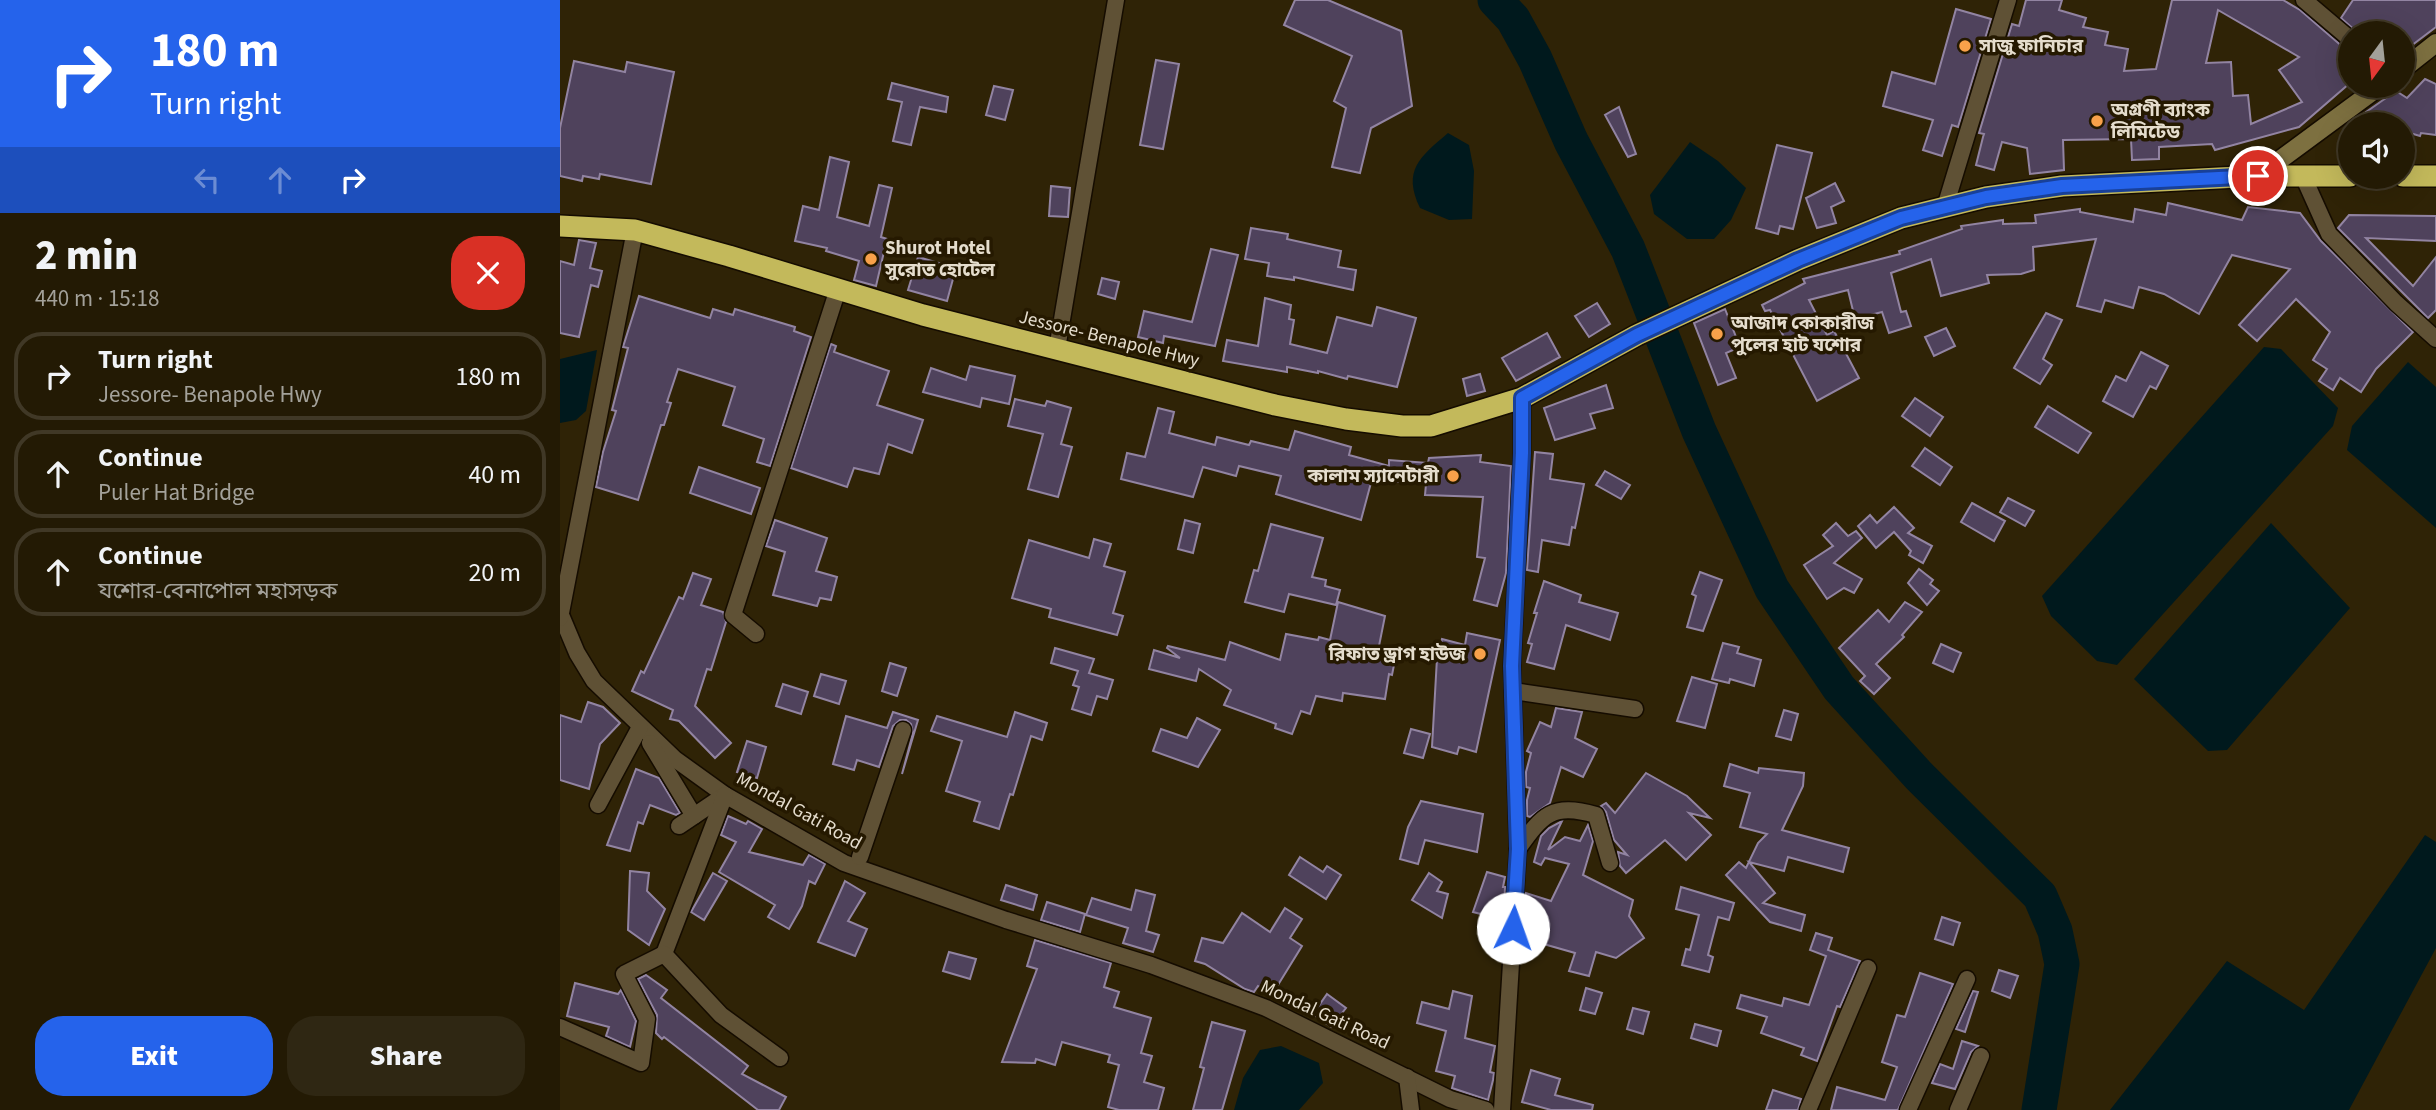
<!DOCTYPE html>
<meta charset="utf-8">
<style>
body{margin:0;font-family:"Source Sans 3","Noto Sans Bengali",sans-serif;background:#2f2713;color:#f1f3f6;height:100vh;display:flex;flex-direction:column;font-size:26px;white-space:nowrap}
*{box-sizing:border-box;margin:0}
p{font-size:23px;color:#a3a19a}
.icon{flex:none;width:38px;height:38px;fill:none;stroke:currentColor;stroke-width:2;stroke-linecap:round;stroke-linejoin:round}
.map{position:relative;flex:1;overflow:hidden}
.details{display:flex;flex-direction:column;background:#231a04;width:560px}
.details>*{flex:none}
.banner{background:#2563eb;color:#fff;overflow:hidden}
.needle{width:46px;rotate:195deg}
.buttons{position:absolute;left:1778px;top:21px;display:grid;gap:14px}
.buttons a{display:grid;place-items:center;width:77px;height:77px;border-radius:50%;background:#231a04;box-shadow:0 7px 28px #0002,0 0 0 2px #403826;font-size:35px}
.pin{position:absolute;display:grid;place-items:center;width:60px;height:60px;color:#fff;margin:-30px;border:4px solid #fff;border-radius:50%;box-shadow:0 2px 7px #0007}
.me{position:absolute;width:77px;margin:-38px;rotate:3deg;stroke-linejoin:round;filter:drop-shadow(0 0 5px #0008)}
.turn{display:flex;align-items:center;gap:24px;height:147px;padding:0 35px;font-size:32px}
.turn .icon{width:91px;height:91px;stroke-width:2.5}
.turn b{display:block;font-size:49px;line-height:60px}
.lanes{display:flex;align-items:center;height:66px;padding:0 35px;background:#0003;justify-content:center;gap:35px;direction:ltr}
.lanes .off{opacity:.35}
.round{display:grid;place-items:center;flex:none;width:74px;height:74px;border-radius:28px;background:#2f2713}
.summary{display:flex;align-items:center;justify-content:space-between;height:119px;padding:0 35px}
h1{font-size:42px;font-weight:800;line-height:52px}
.button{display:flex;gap:14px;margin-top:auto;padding:14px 35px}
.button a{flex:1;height:80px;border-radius:28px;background:#2563eb;color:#fff;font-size:28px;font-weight:800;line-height:80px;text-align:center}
.button a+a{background:#2f2713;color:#f1f3f6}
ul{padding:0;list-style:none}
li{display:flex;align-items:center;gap:21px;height:88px;margin:0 14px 10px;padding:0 21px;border:4px solid #403826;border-radius:28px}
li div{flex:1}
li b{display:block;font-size:26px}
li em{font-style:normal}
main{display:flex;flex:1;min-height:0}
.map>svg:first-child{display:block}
.water{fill:#00191d}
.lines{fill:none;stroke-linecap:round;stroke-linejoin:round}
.river{stroke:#00191d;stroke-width:35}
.building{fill:#4f425c;stroke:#9284a2;stroke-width:2;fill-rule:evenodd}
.street-casing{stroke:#150c00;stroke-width:19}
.secondary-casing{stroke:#150c00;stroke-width:21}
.highway-casing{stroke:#150c00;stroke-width:24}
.street{stroke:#5f5135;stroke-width:16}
.secondary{stroke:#7d7040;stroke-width:18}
.highway{stroke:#c3b95b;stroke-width:21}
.route-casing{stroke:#184099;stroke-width:18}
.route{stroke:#2563eb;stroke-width:12}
.poi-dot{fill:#f8a14a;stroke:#251900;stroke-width:2.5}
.labels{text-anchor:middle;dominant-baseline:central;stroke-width:7;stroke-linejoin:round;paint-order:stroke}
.poi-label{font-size:19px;font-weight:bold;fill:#e5ddcd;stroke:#251900;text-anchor:start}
.street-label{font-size:19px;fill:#e5ddcd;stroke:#251900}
</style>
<main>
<section class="details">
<div class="banner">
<div class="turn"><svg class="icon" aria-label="right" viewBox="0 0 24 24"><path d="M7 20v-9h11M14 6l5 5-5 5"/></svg><div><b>180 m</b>Turn right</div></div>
<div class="lanes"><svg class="icon off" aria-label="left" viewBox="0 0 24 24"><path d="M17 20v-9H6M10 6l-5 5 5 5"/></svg><svg class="icon off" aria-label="ahead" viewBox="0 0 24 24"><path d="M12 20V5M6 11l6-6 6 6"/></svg><svg class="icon" aria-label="right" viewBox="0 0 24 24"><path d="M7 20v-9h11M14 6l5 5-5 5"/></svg></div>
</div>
<div class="summary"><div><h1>2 min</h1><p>440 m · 15:18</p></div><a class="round" style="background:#d93025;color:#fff"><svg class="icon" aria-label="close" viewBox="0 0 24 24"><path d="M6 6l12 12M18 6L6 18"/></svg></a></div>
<ul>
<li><svg class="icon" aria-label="right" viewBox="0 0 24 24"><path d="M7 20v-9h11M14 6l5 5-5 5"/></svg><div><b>Turn right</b><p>Jessore- Benapole Hwy</p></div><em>180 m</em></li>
<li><svg class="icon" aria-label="ahead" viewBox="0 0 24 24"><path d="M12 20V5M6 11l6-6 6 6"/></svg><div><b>Continue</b><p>Puler Hat Bridge</p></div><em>40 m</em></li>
<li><svg class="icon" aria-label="ahead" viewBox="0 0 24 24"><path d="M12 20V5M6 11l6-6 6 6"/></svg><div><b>Continue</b><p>যশোর-বেনাপোল মহাসড়ক</p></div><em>20 m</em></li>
</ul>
<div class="button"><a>Exit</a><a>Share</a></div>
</section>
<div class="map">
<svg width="1876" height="1110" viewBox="0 0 1876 1110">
<rect width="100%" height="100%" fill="#2f2306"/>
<g class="water">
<path d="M888,133L909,145L914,171L912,219L889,220L860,208C842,170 860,157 888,133Z"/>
<polygon points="1130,142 1158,161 1186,188 1171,220 1154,239 1127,239 1094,214 1090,195"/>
<polygon points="1704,347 1721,349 1778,408 1773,426 1557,665 1537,661 1491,616 1482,596"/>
<polygon points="37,350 26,411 16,420 0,423 0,359"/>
<polygon points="1848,362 1876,387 1876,528 1787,450 1792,426"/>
<polygon points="1711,523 1790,608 1667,750 1648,751 1574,679"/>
<polygon points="1865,835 1876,842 1876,948 1789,1110 1550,1110 1667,961 1744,1010"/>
<polygon points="721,1046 759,1063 763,1083 739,1110 674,1110 683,1078 700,1050"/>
</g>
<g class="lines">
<polyline class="river" points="935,0 953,19 975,59 1011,141 1068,249 1139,431 1212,589 1279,688 1359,776 1480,896 1495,931 1502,964 1479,1110"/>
</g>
<g class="building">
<polygon points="735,0 768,0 841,31 852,106 811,128 800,173 772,167 786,108 774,101 792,56 724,25"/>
<path d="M1466,0H1502L1499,10L1526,18L1523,27L1548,32L1545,45L1568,49L1564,71L1596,69L1612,0H1723L1740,10L1783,47L1790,49V83L1739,127L1655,150L1652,144L1599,147V159L1572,160L1571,139L1503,140L1504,170L1470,174L1467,148L1442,142L1434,170L1416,165L1423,137L1424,134L1419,133L1452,24L1459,26ZM1658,10L1739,57L1719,70L1742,102L1691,124L1688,95L1673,96L1671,62L1646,63Z"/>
<polygon points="1793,0 1876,0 1876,27 1843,52 1843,33 1798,33 1781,18"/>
<polygon points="1396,9 1431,19 1398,127 1392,125 1382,156 1363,150 1373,120 1323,106 1332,72 1375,84"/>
<polygon points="596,60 619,64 603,149 580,145"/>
<polygon points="14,61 65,72 67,62 114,72 91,184 40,174 39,179 23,176 22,181 0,176 0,128"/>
<polygon points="1865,79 1876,84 1876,135 1861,133 1860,136 1843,131 1843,124 1789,124 1836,91 1847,98"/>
<polygon points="332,83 388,97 386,112 360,107 351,145 333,141 342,102 328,99"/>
<polygon points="434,86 453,90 445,120 426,115"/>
<polygon points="1059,107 1076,154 1068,157 1045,115"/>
<polygon points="1217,145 1252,153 1233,229 1220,226 1218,234 1196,228"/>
<polygon points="270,157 289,162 277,217 309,226 319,185 332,188 321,237 327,239 316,286 294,280 299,261 266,251 267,248 235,241 243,206 259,210"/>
<polygon points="1275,183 1284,201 1271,207 1276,223 1257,228 1246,198"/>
<polygon points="491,186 510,188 508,217 489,216"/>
<polygon points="1608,203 1682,220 1688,207 1740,213 1761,241 1853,332 1816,369 1801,392 1780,378 1773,390 1759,381 1767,369 1753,360 1770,332 1736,299 1697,341 1679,325 1730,269 1672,255 1639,314 1604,294 1579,287 1573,308 1545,300 1541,312 1517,306 1536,239 1473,247 1474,270 1461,274 1427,275 1429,283 1381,296 1371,259 1331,273 1341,312 1346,311 1351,326 1329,333 1322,312 1295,319 1288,290 1249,300 1267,335 1274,331 1299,378 1257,401 1210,310 1205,311 1202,305 1245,283 1243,279 1340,254 1339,251 1402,229 1401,226 1443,220 1443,224 1476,223 1475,215 1520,209 1520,212 1573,222 1575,209 1606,215"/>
<polygon points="1789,215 1876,216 1876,241 1806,238 1853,286 1876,257 1876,310 1868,318 1778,228"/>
<polygon points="691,228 728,234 727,239 781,251 778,267 796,270 793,290 734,277 734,280 707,276 709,263 685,259"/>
<polygon points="19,240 36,243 30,268 42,271 38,287 31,285 19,337 0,333 0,261 14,265"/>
<polygon points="651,249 678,255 655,346 604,336 603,343 578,337 584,311 632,322"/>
<polygon points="358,257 396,268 387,301 348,290"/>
<polygon points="542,278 559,282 555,299 538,294"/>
<polygon points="79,296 150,318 153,309 173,315 175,309 235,327 234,331 251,337 210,466 197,462 204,439 163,425 175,387 118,369 107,402 111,403 104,425 101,425 78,500 36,487 43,452 56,411 52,410 68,348 63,347"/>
<polygon points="705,298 731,305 729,319 734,320 730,344 767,353 777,317 812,326 817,307 856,318 837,387 788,376 787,379 758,371 758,373 727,367 727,372 663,361 667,340 698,346"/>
<polygon points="1037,303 1050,324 1029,337 1015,316"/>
<polygon points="1165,309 1180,347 1166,353 1176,378 1158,385 1134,323"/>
<polygon points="1486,313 1502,320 1483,359 1492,365 1480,384 1454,368"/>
<polygon points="1386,328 1395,346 1374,356 1365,337"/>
<polygon points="987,333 1000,357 956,381 942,358"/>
<polygon points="271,344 276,346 274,352 329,371 317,405 363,420 352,453 328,444 319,474 294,468 287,487 231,468"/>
<polygon points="1581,352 1608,366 1596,389 1590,386 1573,417 1543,401 1556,376 1566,381"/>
<polygon points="410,366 455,376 449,404 422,398 420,407 363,392 371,368 406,380"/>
<polygon points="920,374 925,391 907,396 903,379"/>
<polygon points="1046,385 1053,408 1030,414 1035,428 995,440 984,408"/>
<polygon points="1355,398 1383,417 1370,436 1342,416"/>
<polygon points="455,399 485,406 487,401 511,408 501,444 512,447 498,497 468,489 483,434 448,426"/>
<polygon points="1488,406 1531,433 1518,453 1475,427"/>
<polygon points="598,408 614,412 609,433 655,445 657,437 689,445 691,441 729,450 735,431 791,447 789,455 829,466 829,460 868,463 869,458 921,455 920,462 951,466 946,573 937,606 914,600 925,558 917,557 923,497 865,495 866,484 812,479 801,520 716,494 721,476 679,466 676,476 643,467 633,497 561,479 567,453 585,457"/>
<polygon points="1365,448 1392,467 1380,485 1352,466"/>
<polygon points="975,452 993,454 990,479 1024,484 1015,528 1012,527 1009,545 982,540 978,572 967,570"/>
<polygon points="139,467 200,488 191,514 130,493"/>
<polygon points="1045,471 1070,485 1061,499 1036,485"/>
<polygon points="1448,498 1474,511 1465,526 1440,512"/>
<polygon points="1412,503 1445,521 1434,541 1401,522"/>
<polygon points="1334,507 1354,528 1348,533 1372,546 1363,563 1349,555 1351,551 1334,532 1316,548 1298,526 1310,515 1317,523"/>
<polygon points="215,520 267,538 256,571 277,577 271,600 260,598 257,606 213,595 225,552 206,546"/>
<polygon points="625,520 640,524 633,553 618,549"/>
<polygon points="1276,523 1288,536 1296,531 1302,538 1274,563 1302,579 1294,593 1284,588 1267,599 1244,565 1273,546 1263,535"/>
<polygon points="711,524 763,538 752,577 766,580 765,586 780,590 776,605 729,594 724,612 685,602 694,570 698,571"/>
<polygon points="534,539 551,544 544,566 565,572 553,613 563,616 557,635 489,617 491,609 452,598 469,540 529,558"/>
<polygon points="1359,569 1373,580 1370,584 1379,591 1367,605 1348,583"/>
<polygon points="1140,572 1162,580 1143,631 1127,627 1136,596 1132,594"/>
<polygon points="133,573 151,579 141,605 163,612 166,622 151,670 147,669 135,706 171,743 155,758 119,721 110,719 113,710 72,691 81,671 84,673 119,597 123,599"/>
<polygon points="984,581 1021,595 1019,602 1058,613 1050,640 1006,625 994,669 967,662 972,644 968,643 977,613 974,613"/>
<polygon points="778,602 825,616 819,646 837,650 832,675 829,674 825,699 783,693 782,701 756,696 750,714 741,711 732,734 715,728 716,724 664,705 671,690 639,669 636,681 589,669 594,650 620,658 607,648 608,646 665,660 670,642 720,660 726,634 758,640 759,637 770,640"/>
<polygon points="1345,602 1362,612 1342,635 1344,637 1316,664 1330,678 1314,694 1300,681 1305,676 1279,648 1318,610 1329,622"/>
<polygon points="907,633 940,640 916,752 899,747 897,754 872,747 877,658 882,639 905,645"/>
<polygon points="1163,643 1179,647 1177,653 1201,660 1194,686 1170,679 1169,683 1152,679"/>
<polygon points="1381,644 1401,653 1393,672 1373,663"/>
<polygon points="495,648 534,659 529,673 553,680 547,699 537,696 531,715 512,709 519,687 513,685 518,671 491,663"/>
<polygon points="330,663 346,668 337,696 322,691"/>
<polygon points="261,674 286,681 279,704 254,696"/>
<polygon points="1132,677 1157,684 1145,728 1117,721"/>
<polygon points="223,684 248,692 241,714 216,706"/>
<polygon points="28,702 43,707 60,723 40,744 29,789 0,780 0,715 21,722"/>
<polygon points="996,708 1022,712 1015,738 1037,749 1023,777 1001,767 990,803 970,817 967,816 967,800 970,788 966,787 966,772 971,753 967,751 980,722 991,727"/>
<polygon points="1224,710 1238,714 1231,740 1216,736"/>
<polygon points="333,712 358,720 342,774 353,733 351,724 346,720 340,720 333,726 319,767 297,760 294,770 273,764 286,716 327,728"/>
<polygon points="455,712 487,723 482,740 471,736 453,795 450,794 439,829 414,821 420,802 386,791 402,741 371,731 377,716 447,737"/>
<polygon points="637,718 660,730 638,767 593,751 601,729 627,738"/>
<polygon points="851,729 870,734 863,758 844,753"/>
<polygon points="187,741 206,747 197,778 177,772"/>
<polygon points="1170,764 1198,773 1199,768 1244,773 1243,786 1222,830 1289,848 1283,872 1228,857 1224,871 1189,862 1215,893 1203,903 1245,915 1241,931 1210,922 1166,875 1179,862 1186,868 1198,843 1207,834 1180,827 1190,793 1164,786"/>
<polygon points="76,769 99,778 120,813 116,815 90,805 83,824 78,822 70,851 47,845"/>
<polygon points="1086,773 1127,796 1150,818 1129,813 1151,835 1126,860 1105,840 1066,873 1060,866 1058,852 1067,855 1054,840 1046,812 1041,806 1046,803 1055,813"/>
<polygon points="861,801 923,814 917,852 865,840 858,864 840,859 848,827"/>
<polygon points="168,816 186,824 188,821 202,829 189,852 243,865 249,855 265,864 255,884 249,881 242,906 229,929 208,917 215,905 159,872 176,842 161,835"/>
<polygon points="1002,821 988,850 1005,837 1020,841 1028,825 1033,841 1023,875 1073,900 1069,916 1084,938 1056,958 1036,952 1029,976 1009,971 1015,953 980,943 986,922 964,916 966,893 991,901 1009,864 985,858 981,865 974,862 981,836 989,828"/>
<polygon points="740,857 763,872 767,866 781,875 766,899 729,875"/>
<polygon points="70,871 89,873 87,891 105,909 89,945 68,930"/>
<polygon points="927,872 945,877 943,887 945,887 944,910 940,919 913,912"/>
<polygon points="153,873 167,881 144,920 131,912"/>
<polygon points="869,873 882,882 877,891 888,894 882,918 852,900"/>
<polygon points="285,881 305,893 288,921 307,929 295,956 258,942"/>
<polygon points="446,885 477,895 473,910 441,900"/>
<polygon points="1121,887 1174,903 1169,920 1158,917 1148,955 1153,957 1149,972 1122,965 1126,949 1130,950 1139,915 1116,909"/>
<polygon points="576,890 595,895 586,931 599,935 593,952 563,943 568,928 526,915 532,898 571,910"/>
<polygon points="487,902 525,914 520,932 481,920"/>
<polygon points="725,908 742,919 730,938 742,946 713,993 698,986 694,992 685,989 645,964 635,961 642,938 663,943 682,913 710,932"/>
<polygon points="1382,917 1400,923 1393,945 1375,939"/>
<polygon points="1256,933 1272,938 1268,950 1300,961 1280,1007 1277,1006 1257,1061 1241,1055 1244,1048 1201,1033 1207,1017 1177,1008 1181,995 1222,1006 1224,998 1249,1005 1266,956 1250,950"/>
<polygon points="475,940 551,963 544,987 559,992 554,1007 591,1018 581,1053 592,1056 584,1082 604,1088 598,1110 559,1110 548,1107 559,1065 548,1062 550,1055 502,1042 495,1065 476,1059 475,1063 442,1062 477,969 467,966"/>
<polygon points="389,952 416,959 410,979 383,971"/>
<polygon points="1439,970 1458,976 1450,998 1432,991"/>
<polygon points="1360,973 1393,984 1338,1110 1271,1110 1277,1087 1325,1100 1337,1067 1322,1062 1337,1015 1345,1017"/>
<polygon points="86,975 107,990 101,998 188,1066 182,1074 226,1097 219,1110 198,1110 104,1037 102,1039 96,1033 97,1015 78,979"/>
<polygon points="15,983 58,994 61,990 76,1021 70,1047 46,1036 49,1027 7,1016"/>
<polygon points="1026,988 1042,993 1035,1014 1020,1010"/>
<polygon points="893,991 912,996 905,1038 935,1046 930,1072 934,1073 933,1080 928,1100 892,1088 895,1076 876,1071 886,1031 857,1023 862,1002 889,1009"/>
<polygon points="1413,991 1418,992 1405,1032 1396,1029"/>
<polygon points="767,994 786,1008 771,1027 753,1014"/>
<polygon points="1073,1008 1089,1012 1083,1034 1067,1029"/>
<polygon points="652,1022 685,1031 662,1110 633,1110 644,1068 640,1067"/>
<polygon points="1135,1024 1161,1031 1157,1046 1131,1038"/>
<polygon points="1402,1041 1418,1046 1411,1052 1395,1089 1372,1083 1380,1064 1393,1069"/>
<polygon points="971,1070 1000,1079 995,1095 1033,1105 1032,1110 991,1110 962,1102"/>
<polygon points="1213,1090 1241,1099 1238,1110 1206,1110"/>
</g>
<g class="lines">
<g class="street-casing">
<g id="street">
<polyline points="1744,0 1790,39"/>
<polyline points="1743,176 1769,234 1836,303 1876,339"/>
<polyline points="1385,207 1448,0"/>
<polyline points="497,349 556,0"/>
<polyline points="1,615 17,653 34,681 115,759 165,795 284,863 446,920 591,965 706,1008 890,1099 926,1110"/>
<polyline points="0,618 75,230"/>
<polyline points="196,634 173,615 278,289"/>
<polyline points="953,691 1075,709"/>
<polyline points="90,743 134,816"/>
<polyline points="38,805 80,727"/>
<polyline points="119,826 165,795"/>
<path d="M958,849C983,814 992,803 1036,815L1050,863"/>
<polyline points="300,857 343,730"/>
<polyline points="104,954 165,795"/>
<polyline points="0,1027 81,1063 87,1019 64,974 104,954 161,1015 220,1058"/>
<polyline points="847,1077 851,1110"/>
<polyline points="942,1110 958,849 952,666 962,453 962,398"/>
<polyline points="1248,1110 1308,968"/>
<polyline points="1348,1110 1407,979"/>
<polyline points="1398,1110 1421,1056"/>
</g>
</g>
<g class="secondary-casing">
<g id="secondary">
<polyline points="1843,69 1876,43"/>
<polyline points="1698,176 1820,86"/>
</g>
</g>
<g class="highway-casing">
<g id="highway">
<polyline points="1843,176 1876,176"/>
<polyline points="0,226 75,230 169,256 363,315 715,405 786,419 842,426 871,426 962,398 1077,335 1238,260 1341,218 1426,197 1502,186 1698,176 1790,176"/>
</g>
</g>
<use href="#street" class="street"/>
<use href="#secondary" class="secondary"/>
<use href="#highway" class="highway"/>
</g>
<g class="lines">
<g class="route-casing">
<polyline id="route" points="953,928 958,849 952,666 962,453 962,398 1077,335 1238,260 1341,218 1426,197 1502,186 1698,176"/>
</g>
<use href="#route" class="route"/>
</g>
<g class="poi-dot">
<circle cx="1405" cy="46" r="7"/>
<circle cx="1537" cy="121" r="7"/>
<circle cx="311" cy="259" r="7"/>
<circle cx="1157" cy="334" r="7"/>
<circle cx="893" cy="476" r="7"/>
<circle cx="920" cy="654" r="7"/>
</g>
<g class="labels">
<g class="poi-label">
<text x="1419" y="46">সাজু ফানিচার</text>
<text x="1551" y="110">অগ্রণী ব্যাংক<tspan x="1551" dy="22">লিমিটেড</tspan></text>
<text x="325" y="248">Shurot Hotel<tspan x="325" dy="22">সুরোত হোটেল</tspan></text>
<text x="1171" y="323">আজাদ কোকারীজ<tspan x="1171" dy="22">পুলের হাট যশোর</tspan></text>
<text x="879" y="476" text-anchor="end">কালাম স্যানেটারী</text>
<text x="906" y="654" text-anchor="end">রিফাত ড্রাগ হাউজ</text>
</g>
<g class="street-label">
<text transform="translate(549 339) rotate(14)">Jessore- Benapole Hwy</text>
<text transform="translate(239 811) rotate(29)">Mondal Gati Road</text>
<text transform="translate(765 1015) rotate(25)">Mondal Gati Road</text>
</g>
</g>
</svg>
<div class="buttons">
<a><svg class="needle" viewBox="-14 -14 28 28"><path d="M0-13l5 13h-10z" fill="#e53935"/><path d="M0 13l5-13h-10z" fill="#a3a19a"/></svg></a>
<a><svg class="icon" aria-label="sound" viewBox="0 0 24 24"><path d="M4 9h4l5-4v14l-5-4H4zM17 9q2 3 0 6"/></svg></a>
</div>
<div class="pin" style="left:1698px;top:176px;background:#d93025"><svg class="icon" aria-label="arrive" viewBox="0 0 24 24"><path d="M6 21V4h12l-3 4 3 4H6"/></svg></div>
<svg class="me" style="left:953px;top:928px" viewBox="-20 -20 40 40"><circle r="19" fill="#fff"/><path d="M0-13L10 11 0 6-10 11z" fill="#2563eb"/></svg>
</div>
</main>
